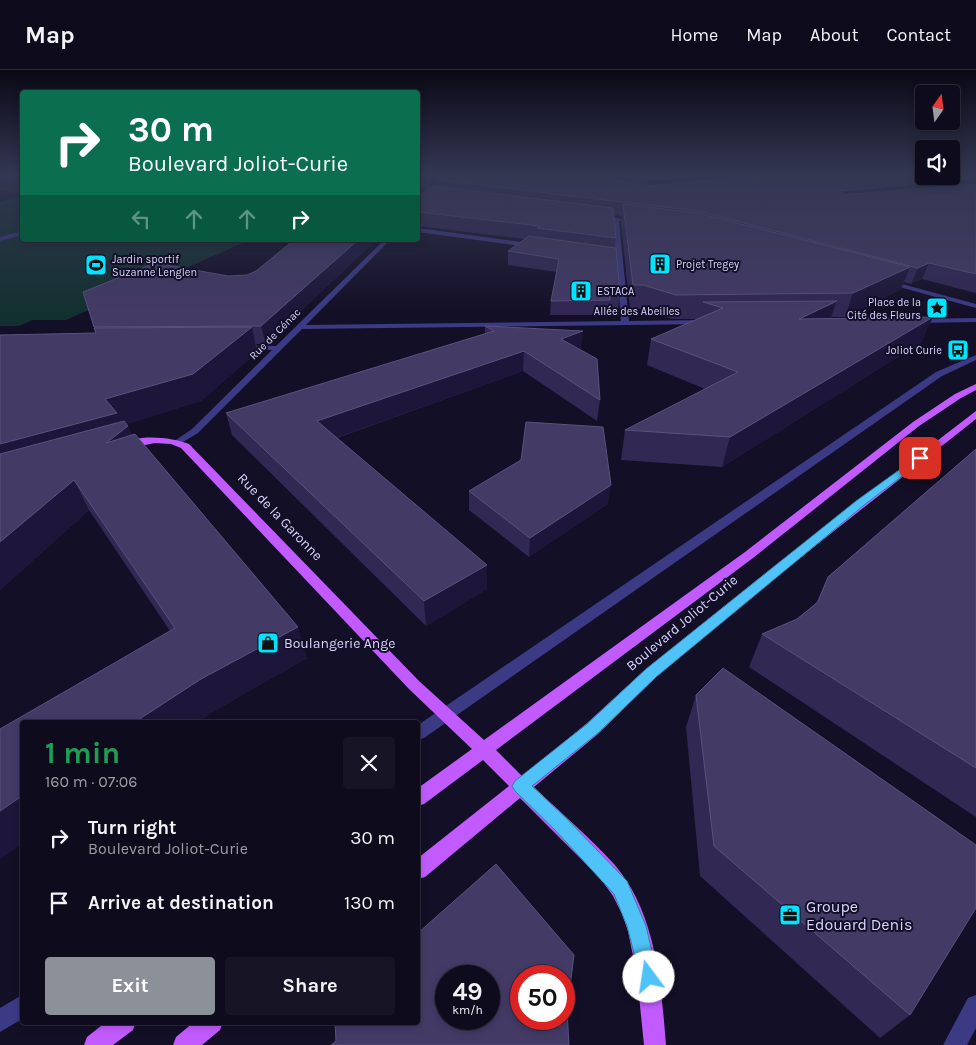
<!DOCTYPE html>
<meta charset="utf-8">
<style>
body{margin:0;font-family:Karla,sans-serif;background:#171425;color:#f1f3f6;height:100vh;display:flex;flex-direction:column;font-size:19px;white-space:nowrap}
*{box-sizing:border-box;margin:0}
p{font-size:16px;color:#9b9ba3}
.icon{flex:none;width:28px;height:28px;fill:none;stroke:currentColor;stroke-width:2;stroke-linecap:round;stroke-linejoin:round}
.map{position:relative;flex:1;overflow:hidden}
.panel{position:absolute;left:20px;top:650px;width:400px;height:305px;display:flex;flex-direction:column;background:#0e0b1c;border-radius:5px;box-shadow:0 2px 8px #0003,0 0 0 1px #2e2b3b}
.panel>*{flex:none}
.hud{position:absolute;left:20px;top:20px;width:400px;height:152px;border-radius:5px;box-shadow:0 2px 8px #0003,0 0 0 1px #2e2b3b;background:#0b6e4f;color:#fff;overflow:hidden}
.needle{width:32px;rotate:14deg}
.fabs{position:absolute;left:915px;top:15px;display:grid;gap:10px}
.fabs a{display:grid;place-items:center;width:45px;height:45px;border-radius:5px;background:#0e0b1c;box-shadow:0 2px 8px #0003,0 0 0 1px #2e2b3b;font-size:25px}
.speed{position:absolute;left:435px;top:895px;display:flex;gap:10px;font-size:25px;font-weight:700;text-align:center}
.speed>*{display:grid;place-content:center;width:65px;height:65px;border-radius:50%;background:#0e0b1c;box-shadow:0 2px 8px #0003,0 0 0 1px #2e2b3b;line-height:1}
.speed small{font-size:12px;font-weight:400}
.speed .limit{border:8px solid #d22;background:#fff;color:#111}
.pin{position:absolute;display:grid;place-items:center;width:42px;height:42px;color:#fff;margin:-21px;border-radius:10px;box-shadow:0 2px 8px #0006}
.me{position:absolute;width:55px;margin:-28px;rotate:346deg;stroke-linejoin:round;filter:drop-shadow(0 0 4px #0008)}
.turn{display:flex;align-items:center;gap:18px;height:105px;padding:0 25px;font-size:22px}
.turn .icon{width:65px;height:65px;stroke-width:2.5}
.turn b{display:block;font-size:35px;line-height:42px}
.lanes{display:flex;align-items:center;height:48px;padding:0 25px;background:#0003;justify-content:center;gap:25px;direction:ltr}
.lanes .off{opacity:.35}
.round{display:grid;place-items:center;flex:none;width:52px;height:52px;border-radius:5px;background:#171425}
.overview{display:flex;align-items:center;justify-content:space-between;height:85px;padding:0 25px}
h1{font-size:30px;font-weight:700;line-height:38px;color:#1e9e55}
.primary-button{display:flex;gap:10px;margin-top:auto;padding:10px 25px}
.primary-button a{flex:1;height:58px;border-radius:5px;background:#8c9099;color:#fff;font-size:20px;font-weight:700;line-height:58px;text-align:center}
.primary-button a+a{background:#171425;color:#f1f3f6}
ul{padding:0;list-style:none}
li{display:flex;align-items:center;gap:15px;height:65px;padding:0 25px}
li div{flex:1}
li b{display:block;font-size:19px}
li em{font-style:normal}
header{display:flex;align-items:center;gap:30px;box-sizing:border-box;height:70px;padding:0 25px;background:#0e0b1c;border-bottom:1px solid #2e2b3b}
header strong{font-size:24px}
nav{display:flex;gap:28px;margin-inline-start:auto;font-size:18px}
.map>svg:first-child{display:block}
.green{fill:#12302f}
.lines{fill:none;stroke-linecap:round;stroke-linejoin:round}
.minor{fill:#3d3a85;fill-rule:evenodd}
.major{fill:#c25bff;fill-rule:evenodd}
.wall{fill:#312854}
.shaded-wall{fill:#1d163a}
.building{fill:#433a66;stroke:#5a527e;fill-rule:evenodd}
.route{fill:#4fc3f7;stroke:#337fa1}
.labels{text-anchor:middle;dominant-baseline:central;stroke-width:4;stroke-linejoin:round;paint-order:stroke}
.far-poi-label{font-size:11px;fill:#d9d4ff;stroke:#130f26;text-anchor:start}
.far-street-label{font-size:11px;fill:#d9d4ff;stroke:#130f26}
.street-label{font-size:14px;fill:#d9d4ff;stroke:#130f26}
.poi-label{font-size:14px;fill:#d9d4ff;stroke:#130f26;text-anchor:start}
.near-poi-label{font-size:16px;fill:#d9d4ff;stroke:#130f26;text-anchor:start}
</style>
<header>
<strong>Map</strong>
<nav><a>Home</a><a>Map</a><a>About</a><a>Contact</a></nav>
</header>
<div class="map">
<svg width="976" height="975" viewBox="0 0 976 975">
<rect width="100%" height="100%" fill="#130f26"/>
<g class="green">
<polygon points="0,105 22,106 22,124 0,120"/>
<polygon points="22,126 22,170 250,170 66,250 33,250 19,256 0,256 0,132"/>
</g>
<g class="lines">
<g class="minor">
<polygon points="0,105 22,108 22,110 0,107"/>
<polygon points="597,145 640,152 637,154 619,151 629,251 706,250 710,252 709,254 302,259 198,363 178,375 173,372 192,359 272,280 240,279 237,279 237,275 276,276 384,170 390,170 306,255 621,251 613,151 595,148"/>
<polygon points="418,158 535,174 538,176 535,178 418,162"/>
<polygon points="22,161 22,165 0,171 0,167"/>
<polygon points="887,210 976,234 976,238 885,213 885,211"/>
<polygon points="976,248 976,252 916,253 912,251 916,249"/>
<polygon points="976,285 976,290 942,306 424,668 418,670 418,655 936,302"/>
<polygon points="22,925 22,949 0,962 0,938"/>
<polygon points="976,925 976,958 967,975 943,975 968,928"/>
</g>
<g class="major">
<path d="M976,314V320L961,328L919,356L753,488L496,680L522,706L586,654L646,599L778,493L976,341V349L786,499L656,607L598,664L534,717C560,742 589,767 614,794C656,842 661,914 666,975H644L637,906L628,861L622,844L613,826L600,808L520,728L425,807L418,809V788L509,716L483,690L424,734L418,736V718L472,679L409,619L181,378L171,374L155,373L125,379L120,376C134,363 172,367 189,374L419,611L484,670L745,482L913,352L955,324Z"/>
<polygon points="106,952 136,952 133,960 113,975 84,975 87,967"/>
<polygon points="194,952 223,952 220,960 202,975 173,975 176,967"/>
</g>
</g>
<g class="wall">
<polygon points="418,105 614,110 618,110 618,105 976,105 976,223 922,209 911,214 904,212 901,219 845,247 831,247 831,248 922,272 722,397 621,390 625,360 705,319 647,295 651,269 699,249 672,249 640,239 630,239 621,153 622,146 613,145 616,168 615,178 620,224 618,239 609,239 608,245 550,245 551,231 557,202 508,195 508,181 525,169 418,156"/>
<polygon points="294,170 376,170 266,274 256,274 257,282 201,331 126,354 128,356 132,365 307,588 214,641 198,652 22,652 170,561 89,440 0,520 96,263 83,222 228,206 247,205 256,201"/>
<polygon points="485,256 581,280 600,330 597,351 523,301 337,368 487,495 487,519 426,556 232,365 226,343 485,264"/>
<polygon points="976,379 976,747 749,597 762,564 797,549 816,533 828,507"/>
<polygon points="469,421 608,434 529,487 469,440"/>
<polygon points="696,625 910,945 880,968 700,806 686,657"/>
</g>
<g class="shaded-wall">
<polygon points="433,105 445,105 437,110 437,113 429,122 429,109"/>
<polygon points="707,105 844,105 645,123 647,110"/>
<polygon points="976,108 976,120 837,134 841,121"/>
<polygon points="423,114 424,127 418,135 418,120"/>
<polygon points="358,170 376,170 266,274 261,256"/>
<polygon points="929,193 922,209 911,214 918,198"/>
<polygon points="910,197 901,219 845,247 853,223"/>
<polygon points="837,231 828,255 799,249"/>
<polygon points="933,247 922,272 722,397 730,367"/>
<polygon points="252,257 257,282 201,331 122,355 128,356 139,384 0,408 0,374"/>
<polygon points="583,261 581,280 561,269"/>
<polygon points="524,281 523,301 321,373 317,351"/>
<polygon points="74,410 89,440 0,520 0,472"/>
<polygon points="611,415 608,434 529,487 530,468"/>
<polygon points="487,495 487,519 426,556 424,531"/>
<polygon points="298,557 307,588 214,641 198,652 135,652 201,609"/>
<polygon points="22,726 22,774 0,789 0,741"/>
</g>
<g class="building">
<polygon points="418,105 433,105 429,109 418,108"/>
<polygon points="442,105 613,105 614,110 647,116 771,105 924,105 924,106 976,105 976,108 841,121 844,125 976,114 976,204 929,193 918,198 698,141 437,110"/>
<polygon points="623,105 707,105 647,110"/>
<polygon points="418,113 423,114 418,120"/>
<polygon points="432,116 613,138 616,168 537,158 540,156 418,142 418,128"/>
<polygon points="623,134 698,143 910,197 853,223 676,225 643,215 633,215"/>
<polygon points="529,166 616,178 620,224 610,224 610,230 551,231 559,189 508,181"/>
<polygon points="294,170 358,170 261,256 94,257 83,222 155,193 228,206 247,205 256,201"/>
<polygon points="837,231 799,249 933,247 730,367 625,360 738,302 651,269 723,238 703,232"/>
<polygon points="485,256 583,261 561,269 597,289 600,330 524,281 317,351 487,495 424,531 226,343 494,261"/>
<polygon points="252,257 193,304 105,329 117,343 0,374 0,265 96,263 94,258"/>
<polygon points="124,351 128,356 106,373 135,364 298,557 201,609 135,652 22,652 22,726 0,741 0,659 175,558 74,410 0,472 0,384"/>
<polygon points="526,352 603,357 611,415 530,468 469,421 521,390"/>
<polygon points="976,379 976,698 762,564 797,549 818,532 828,507"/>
<polygon points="723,598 976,775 976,838 910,945 714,776 696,625"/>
<path d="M496,794L574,885L567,940L569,975H331L336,971L335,952H418V863ZM446,906H489V949H446ZM521,906H564V949H521Z"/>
</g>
<linearGradient id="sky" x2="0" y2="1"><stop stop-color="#0a0815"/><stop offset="0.43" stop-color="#333752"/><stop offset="1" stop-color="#333752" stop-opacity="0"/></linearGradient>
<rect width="976" height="242" fill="url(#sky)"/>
<polygon class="route" points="920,385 923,386 923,390 863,436 656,607 598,663 532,716 567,749 627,811 646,856 658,907 656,914 649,917 642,914 627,856 614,824 555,760 515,721 512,716 515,711 587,654 646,599 856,431"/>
<defs>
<g id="building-square" transform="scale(1.125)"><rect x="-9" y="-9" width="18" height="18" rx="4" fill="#00e5ff" stroke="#130f26"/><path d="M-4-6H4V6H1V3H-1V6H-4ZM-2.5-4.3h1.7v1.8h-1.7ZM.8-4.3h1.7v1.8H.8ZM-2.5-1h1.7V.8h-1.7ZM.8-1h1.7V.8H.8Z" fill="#111"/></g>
<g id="stadium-square" transform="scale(1.125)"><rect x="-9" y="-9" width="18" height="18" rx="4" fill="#00e5ff" stroke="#130f26"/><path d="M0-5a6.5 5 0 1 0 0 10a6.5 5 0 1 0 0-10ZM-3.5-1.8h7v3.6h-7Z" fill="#111"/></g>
<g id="sight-square" transform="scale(1.125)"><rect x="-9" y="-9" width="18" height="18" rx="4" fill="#00e5ff" stroke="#130f26"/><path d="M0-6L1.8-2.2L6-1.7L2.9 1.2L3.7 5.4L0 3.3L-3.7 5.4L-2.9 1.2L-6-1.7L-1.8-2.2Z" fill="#111"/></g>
<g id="bus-square" transform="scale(1.125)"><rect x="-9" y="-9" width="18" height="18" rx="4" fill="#00e5ff" stroke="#130f26"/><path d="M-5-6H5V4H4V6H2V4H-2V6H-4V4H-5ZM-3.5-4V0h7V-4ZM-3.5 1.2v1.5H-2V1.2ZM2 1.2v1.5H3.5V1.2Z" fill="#111"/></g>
<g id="shop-square" transform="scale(1.125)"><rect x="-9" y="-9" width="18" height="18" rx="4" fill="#00e5ff" stroke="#130f26"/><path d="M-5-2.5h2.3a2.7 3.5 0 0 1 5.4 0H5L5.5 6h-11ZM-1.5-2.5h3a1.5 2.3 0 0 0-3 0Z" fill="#111"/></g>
<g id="office-square" transform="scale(1.125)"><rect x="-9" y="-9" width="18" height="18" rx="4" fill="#00e5ff" stroke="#130f26"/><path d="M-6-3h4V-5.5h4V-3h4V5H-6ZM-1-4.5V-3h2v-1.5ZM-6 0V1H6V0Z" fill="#111"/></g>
</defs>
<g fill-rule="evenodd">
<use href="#building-square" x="660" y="194"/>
<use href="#stadium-square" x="96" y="195"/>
<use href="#building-square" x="581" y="221"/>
<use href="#sight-square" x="937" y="238"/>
<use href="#bus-square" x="958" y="280"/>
<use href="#shop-square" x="268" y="573"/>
<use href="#office-square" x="790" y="845"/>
</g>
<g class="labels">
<g class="far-poi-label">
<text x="112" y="189">Jardin sportif<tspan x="112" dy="13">Suzanne Lenglen</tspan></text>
<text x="676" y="194">Projet Tregey</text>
<text x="597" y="221">ESTACA</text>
<text x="921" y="232" text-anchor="end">Place de la<tspan x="921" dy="13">Cité des Fleurs</tspan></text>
<text x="942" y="280" text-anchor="end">Joliot Curie</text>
</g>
<g class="far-street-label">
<text x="637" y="241">Allée des Abeilles</text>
<text transform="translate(275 264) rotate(-45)">Rue de Cénac</text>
</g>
<g class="street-label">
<text transform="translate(280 447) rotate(46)">Rue de la Garonne</text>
<text transform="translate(682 553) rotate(-40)">Boulevard Joliot-Curie</text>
</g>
<g class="poi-label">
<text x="284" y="573">Boulangerie Ange</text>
</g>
<g class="near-poi-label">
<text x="806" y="836">Groupe<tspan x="806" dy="18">Edouard Denis</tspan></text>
</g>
</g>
</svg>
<div class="fabs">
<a><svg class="needle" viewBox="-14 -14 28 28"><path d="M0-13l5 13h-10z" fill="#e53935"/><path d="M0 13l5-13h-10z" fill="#9b9ba3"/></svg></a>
<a><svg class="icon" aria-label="sound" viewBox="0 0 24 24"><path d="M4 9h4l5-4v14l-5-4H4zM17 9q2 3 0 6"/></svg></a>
</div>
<div class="speed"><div>49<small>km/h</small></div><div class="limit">50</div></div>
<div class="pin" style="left:920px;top:388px;background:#d93025"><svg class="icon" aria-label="arrive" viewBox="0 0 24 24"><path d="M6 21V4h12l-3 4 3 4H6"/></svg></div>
<svg class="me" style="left:649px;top:907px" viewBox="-20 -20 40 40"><circle r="19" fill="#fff"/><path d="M0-13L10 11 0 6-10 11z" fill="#4fc3f7"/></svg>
<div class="hud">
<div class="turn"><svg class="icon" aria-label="right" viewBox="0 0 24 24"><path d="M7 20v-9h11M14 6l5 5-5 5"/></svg><div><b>30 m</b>Boulevard Joliot-Curie</div></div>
<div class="lanes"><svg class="icon off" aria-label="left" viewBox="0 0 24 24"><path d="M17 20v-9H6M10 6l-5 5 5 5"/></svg><svg class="icon off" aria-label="ahead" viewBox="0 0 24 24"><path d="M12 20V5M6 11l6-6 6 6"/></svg><svg class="icon off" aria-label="ahead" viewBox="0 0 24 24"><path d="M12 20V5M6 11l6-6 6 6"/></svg><svg class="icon" aria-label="right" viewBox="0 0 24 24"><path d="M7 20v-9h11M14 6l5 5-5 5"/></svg></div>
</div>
<section class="panel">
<div class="overview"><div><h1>1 min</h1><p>160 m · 07:06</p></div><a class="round"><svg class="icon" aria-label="close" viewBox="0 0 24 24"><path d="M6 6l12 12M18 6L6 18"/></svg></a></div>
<ul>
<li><svg class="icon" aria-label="right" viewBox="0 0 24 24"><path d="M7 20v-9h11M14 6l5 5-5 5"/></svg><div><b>Turn right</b><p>Boulevard Joliot-Curie</p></div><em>30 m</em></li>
<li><svg class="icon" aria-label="arrive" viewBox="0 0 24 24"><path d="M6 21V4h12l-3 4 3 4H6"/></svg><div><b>Arrive at destination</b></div><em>130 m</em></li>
</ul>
<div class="primary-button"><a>Exit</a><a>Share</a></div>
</section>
</div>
